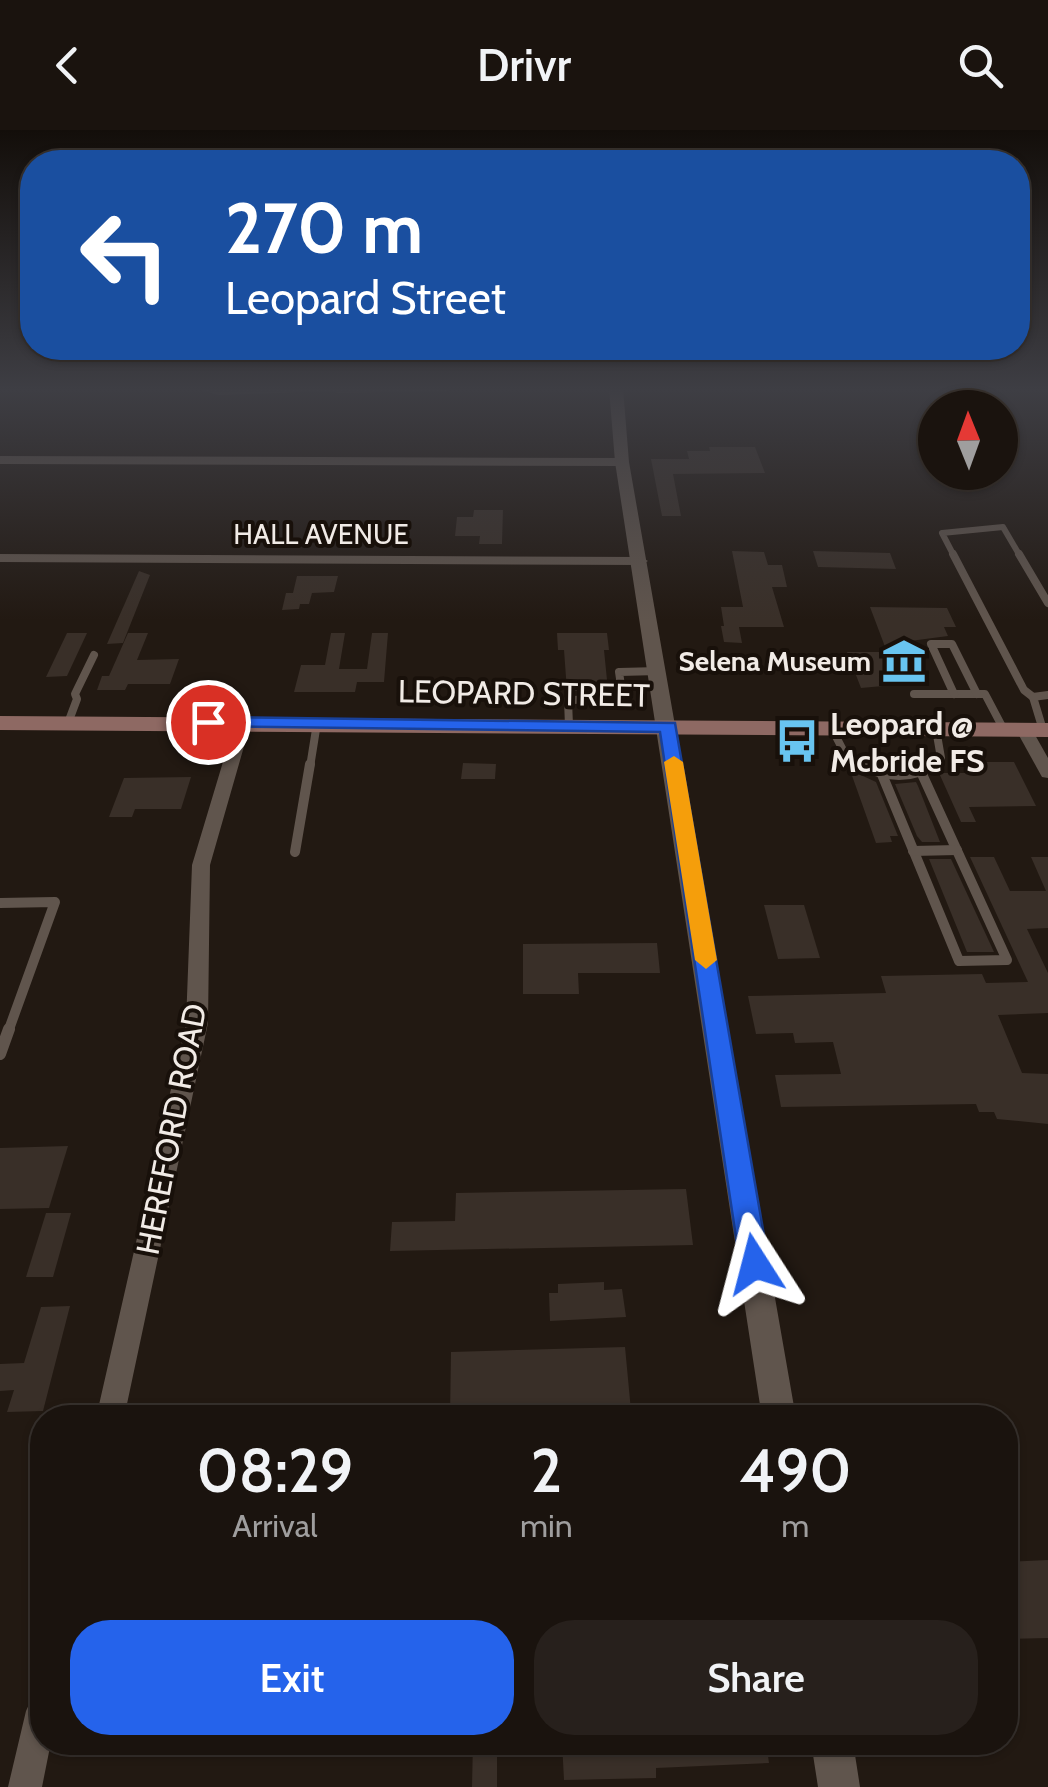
<!DOCTYPE html>
<style>
body{margin:0;font-family:Cabin,sans-serif;background:#27201c;color:#f1f3f6;height:100vh;display:flex;flex-direction:column;font-size:38px;white-space:nowrap}
*{box-sizing:border-box;margin:0}
p{font-size:32px;color:#9f9e9e}
.icon{flex:none;width:55px;height:55px;fill:none;stroke:currentColor;stroke-width:2;stroke-linecap:round;stroke-linejoin:round}
.map{position:relative;flex:1;overflow:hidden}
.side{position:absolute;left:30px;top:1275px;width:988px;height:350px;display:flex;flex-direction:column;background:#1a130e;border-radius:40px;box-shadow:0 2px 8px #0004,0 0 0 2px #38322e}
.side>*{flex:none}
.guide{position:absolute;left:20px;top:20px;width:1010px;height:210px;border-radius:40px;box-shadow:0 2px 8px #0004,0 0 0 2px #38322e;background:#1a4fa0;color:#fff;overflow:hidden}
.needle{width:65px;rotate:359deg}
.controls{position:absolute;left:918px;top:260px;display:grid;gap:20px}
.controls a{display:grid;place-items:center;width:100px;height:100px;border-radius:50%;background:#1a130e;box-shadow:0 2px 8px #0004,0 0 0 2px #38322e;font-size:50px}
.pin{position:absolute;display:grid;place-items:center;width:85px;height:85px;color:#fff;margin:-42px;border:5px solid #fff;border-radius:50%;box-shadow:0 2px 10px #0007}
.me{position:absolute;width:110px;margin:-55px;rotate:351deg;stroke-linejoin:round;filter:drop-shadow(0 0 8px #0008)}
.turn{display:flex;align-items:center;gap:35px;height:210px;padding:0 40px;font-size:45px}
.turn .icon{width:130px;height:130px;stroke-width:2.5}
.turn b{display:block;font-size:70px;line-height:85px}
.eta{display:flex;justify-content:space-evenly;align-items:center;height:170px;text-align:center}
.eta b{font-size:60px;font-weight:600;line-height:70px}
.button{display:flex;gap:20px;margin-top:auto;padding:20px 40px}
.button a{flex:1;height:115px;border-radius:40px;background:#2563eb;color:#fff;font-size:40px;font-weight:600;line-height:115px;text-align:center}
.button a+a{background:#27201c;color:#f1f3f6}
header{display:flex;justify-content:space-between;align-items:center;height:130px;padding:0 40px;background:#1a130e;font-size:45px;font-weight:600}
.map>svg:first-child{display:block}
.building{fill:#392f28}
.lines{fill:none;stroke-linecap:round;stroke-linejoin:round}
.service-far3{stroke:#60554d;stroke-width:6}
.service-far2{stroke:#60554d;stroke-width:8}
.service-far1{stroke:#60554d;stroke-width:10}
.service{stroke:#60554d;stroke-width:12}
.minor{fill:#60554d;fill-rule:evenodd}
.tertiary{fill:#60554d;fill-rule:evenodd}
.secondary{fill:#8e6963;fill-rule:evenodd}
.route{fill:#2563eb;stroke:#184099;stroke-width:2.5}
.slow{fill:#f59e0b}
.labels{text-anchor:middle;dominant-baseline:central;stroke-width:8;stroke-linejoin:round;paint-order:stroke}
.far-street-label{font-size:28px;fill:#f1ebe6;stroke:#18100a}
.far-poi-label{font-size:28px;font-weight:bold;fill:#f1ebe6;stroke:#18100a;text-anchor:end}
.street-label{font-size:32px;fill:#f1ebe6;stroke:#18100a}
.poi-label{font-size:32px;font-weight:bold;fill:#f1ebe6;stroke:#18100a;text-anchor:start}
</style>
<header><svg class="icon" aria-label="back" viewBox="0 0 24 24"><path d="M15 5l-7 7 7 7"/></svg>Drivr<svg class="icon" aria-label="search" viewBox="0 0 24 24"><circle cx="10" cy="10" r="6"/><path d="M15 15l6 6"/></svg></header>
<div class="map">
<svg width="1048" height="1657" viewBox="0 0 1048 1657">
<rect width="100%" height="100%" fill="#221912"/>
<g class="building">
<polygon points="709,317 755,317 765,343 673,344 681,386 662,386 651,329 689,329 687,321 710,321"/>
<polygon points="474,380 503,380 502,414 479,414 480,406 455,406 457,387 473,387"/>
<polygon points="732,421 764,422 768,435 782,435 787,457 772,457 784,497 739,497 742,513 724,512 721,496 724,496 721,477 743,477"/>
<polygon points="813,421 890,423 896,439 818,437"/>
<polygon points="139,441 150,445 123,513 107,514"/>
<polygon points="297,446 338,446 334,462 312,463 309,474 300,474 299,479 282,480 286,463 293,463"/>
<polygon points="870,477 947,478 956,497 944,497 948,506 910,511 927,552 861,558 847,522 887,522"/>
<polygon points="67,503 87,503 67,546 46,547"/>
<polygon points="128,503 148,503 137,530 179,529 170,554 128,554 125,560 97,560 102,546 109,546"/>
<polygon points="331,503 345,503 339,539 367,539 372,503 388,503 384,552 357,552 355,562 294,562 301,535 325,535"/>
<polygon points="557,503 607,503 609,520 604,520 608,560 567,561 564,520 558,520"/>
<polygon points="967,632 1014,632 1036,676 969,677 976,692 961,692 939,643 972,643"/>
<polygon points="463,633 496,634 495,649 461,649"/>
<polygon points="850,640 876,652 898,706 890,706 892,712 876,713"/>
<polygon points="191,647 181,679 135,679 132,687 109,687 124,648"/>
<polygon points="916,652 918,656 940,712 922,712 917,706 895,654"/>
<polygon points="970,727 994,727 1010,761 1046,761 1031,727 1048,727 1048,798 1027,799 1048,843 1048,883 998,885 1022,943 1048,944 1048,994 997,989 994,982 979,982 976,974 781,977 775,945 841,944 833,912 795,913 793,903 756,904 748,866 886,863 881,846 982,844 986,853 1028,852"/>
<polygon points="929,729 951,729 994,822 967,822"/>
<polygon points="764,775 804,775 820,828 778,829"/>
<polygon points="657,813 660,843 578,843 579,864 523,864 523,814"/>
<polygon points="68,1016 49,1078 0,1079 0,1018"/>
<polygon points="686,1059 693,1115 390,1121 392,1092 455,1091 456,1063"/>
<polygon points="46,1083 71,1083 53,1147 26,1147"/>
<polygon points="604,1152 604,1160 622,1159 626,1187 550,1191 549,1163 558,1163 558,1154"/>
<polygon points="70,1176 43,1281 7,1282 14,1260 0,1261 0,1234 24,1233 41,1177"/>
<polygon points="625,1217 631,1281 450,1286 451,1222"/>
<polygon points="1048,1430 1048,1508 1005,1509 1005,1432"/>
<polygon points="473,1612 497,1612 497,1657 472,1657"/>
<polygon points="562,1612 766,1612 769,1633 656,1638 656,1648 564,1650"/>
</g>
<g class="lines">
<g class="service-far3">
<polyline points="205,258 219,262 338,258"/>
<polyline points="338,260 445,258"/>
<polyline points="954,426 942,403 1003,397 1020,426"/>
</g>
<g class="service-far2">
<polyline points="953,424 1024,560 1033,567"/>
<polyline points="1019,424 1048,473"/>
<polyline points="914,564 985,564 1004,600"/>
<polyline points="954,564 931,514 952,514 977,564"/>
<polyline points="68,593 77,569 75,564 94,525"/>
<polyline points="569,596 568,570 623,569 619,542 659,541"/>
<polyline points="831,597 844,622 864,637"/>
<polyline points="1043,600 1033,567 1048,565"/>
<polyline points="310,637 317,593"/>
<polyline points="931,637 941,628 936,599"/>
</g>
<g class="service-far1">
<path d="M860,634C884,647 910,650 934,634"/>
<polyline points="881,642 959,831 1007,830 922,644"/>
<polyline points="913,721 957,720"/>
<polyline points="295,722 310,634"/>
<polyline points="0,773 55,772 8,902"/>
</g>
<polyline class="service" points="0,924 9,899"/>
<g class="minor">
<polygon points="0,326 622,328 628,332 622,336 0,334"/>
<polygon points="0,424 641,427 648,431 641,435 0,432"/>
<polygon points="243,587 251,592 210,735 208,893 124,1288 96,1288 186,893 192,735 235,592"/>
<polygon points="1024,595 1030,596 1048,628 1048,648 1042,647 1016,600"/>
<polygon points="42,1565 42,1612 51,1612 42,1657 8,1657 26,1581 31,1570"/>
</g>
<g class="tertiary">
<polygon points="609,258 623,258 629,332 796,1288 762,1288 615,332"/>
<polygon points="811,1612 853,1612 860,1657 818,1657"/>
</g>
<polygon class="secondary" points="0,586 1048,593 1048,607 0,600"/>
</g>
<linearGradient id="sky" x2="0" y2="1"><stop stop-color="#130e0a"/><stop offset="0.53" stop-color="#3e3e44"/><stop offset="1" stop-color="#3e3e44" stop-opacity="0"/></linearGradient>
<rect width="1048" height="490" fill="url(#sky)"/>
<polygon class="route" points="208,587 675,593 769,1134 765,1144 755,1147 745,1144 740,1134 660,602 202,596 202,589"/>
<polygon class="slow" points="674,626 683,632 717,830 706,839 695,830 664,632"/>
<defs>
<g id="museum-bare" transform="scale(3.45)"><path d="M0-6L6-3V-2H-6V-3ZM-5-1h2V3h-2ZM-1-1h2V3h-2ZM3-1h2V3H3ZM-6 4H6V6H-6Z" fill="#68c4f0" stroke="#18100a" stroke-width="2.5" paint-order="stroke"/></g>
<g id="bus-bare" transform="scale(3.45)"><path d="M-5-6H5V4H4V6H2V4H-2V6H-4V4H-5ZM-3.5-4V0h7V-4ZM-3.5 1.2v1.5H-2V1.2ZM2 1.2v1.5H3.5V1.2Z" fill="#68c4f0" stroke="#18100a" stroke-width="2.5" paint-order="stroke"/></g>
</defs>
<g fill-rule="evenodd">
<use href="#museum-bare" x="904" y="531"/>
<use href="#bus-bare" x="797" y="611"/>
</g>
<g class="labels">
<g class="far-street-label">
<text x="321" y="404">HALL AVENUE</text>
</g>
<g class="far-poi-label">
<text x="871" y="531">Selena Museum</text>
</g>
<g class="street-label">
<text transform="translate(524 563) rotate(1)">LEOPARD STREET</text>
<text transform="translate(171 999) rotate(-79)">HEREFORD ROAD</text>
</g>
<g class="poi-label">
<text x="830" y="593">Leopard @<tspan x="830" dy="37">Mcbride FS</tspan></text>
</g>
</g>
</svg>
<div class="controls">
<a><svg class="needle" viewBox="-14 -14 28 28"><path d="M0-13l5 13h-10z" fill="#e53935"/><path d="M0 13l5-13h-10z" fill="#9f9e9e"/></svg></a>
</div>
<div class="pin" style="left:208px;top:592px;background:#d93025"><svg class="icon" aria-label="arrive" viewBox="0 0 24 24"><path d="M6 21V4h12l-3 4 3 4H6"/></svg></div>
<svg class="me" style="left:755px;top:1134px" viewBox="-20 -20 40 40"><path d="M0-17L14 15 0 8-14 15z" fill="#2563eb" stroke="#fff" stroke-width="4"/></svg>
<div class="guide">
<div class="turn"><svg class="icon" aria-label="left" viewBox="0 0 24 24"><path d="M17 20v-9H6M10 6l-5 5 5 5"/></svg><div><b>270 m</b>Leopard Street</div></div>
</div>
<section class="side">
<div class="eta">
<div><b>08:29</b><p>Arrival</p></div>
<div><b>2</b><p>min</p></div>
<div><b>490</b><p>m</p></div>
</div>
<div class="button"><a>Exit</a><a>Share</a></div>
</section>
</div>
